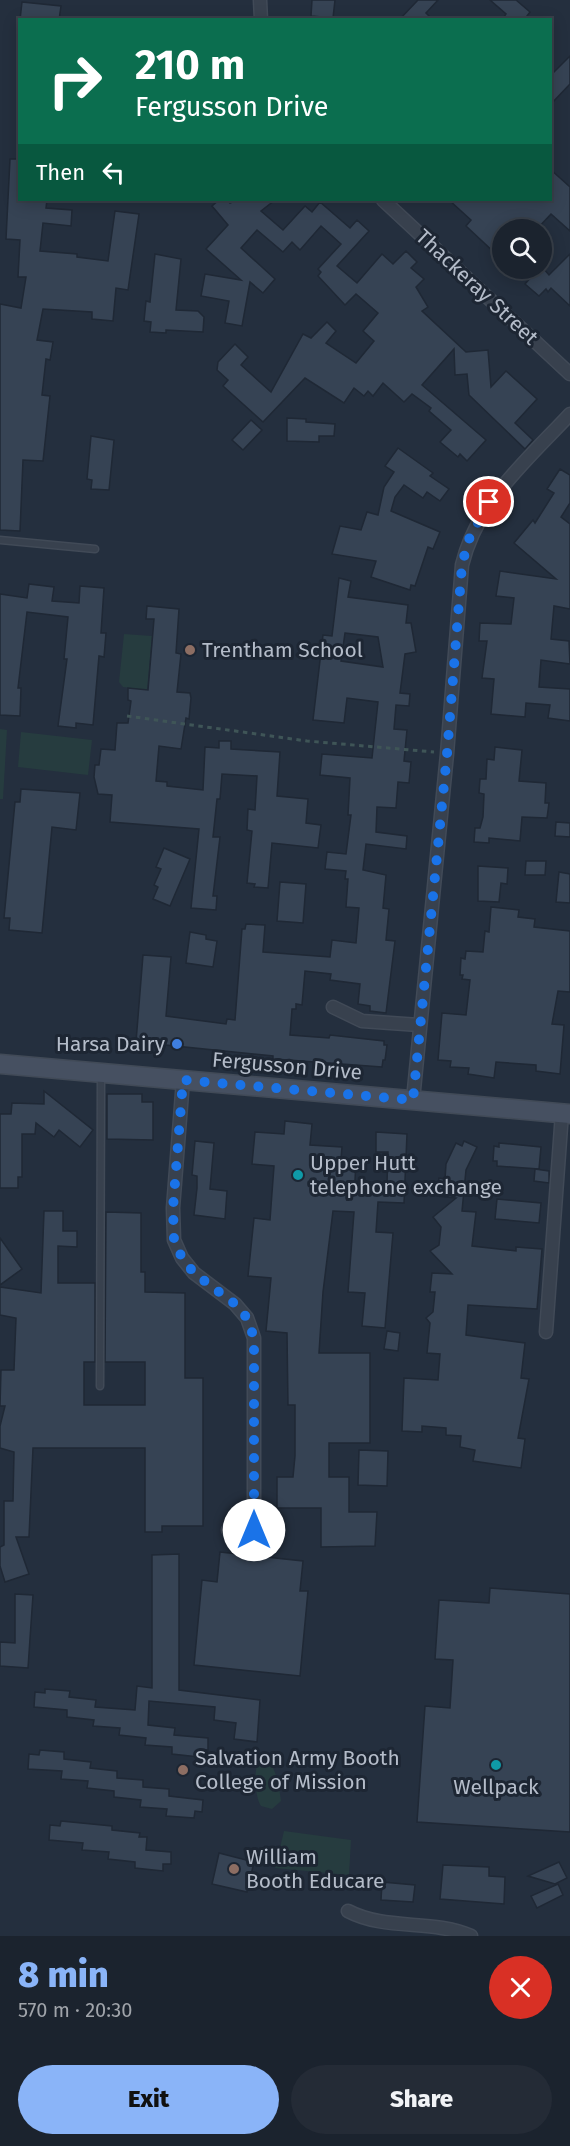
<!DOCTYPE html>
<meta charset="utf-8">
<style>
body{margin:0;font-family:"Fira Sans",sans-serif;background:#242b36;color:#f1f3f6;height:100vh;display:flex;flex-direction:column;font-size:22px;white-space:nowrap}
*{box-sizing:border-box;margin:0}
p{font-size:20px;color:#a0a4aa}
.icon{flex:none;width:33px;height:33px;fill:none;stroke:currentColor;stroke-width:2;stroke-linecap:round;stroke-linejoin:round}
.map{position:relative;height:1936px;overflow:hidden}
.drawer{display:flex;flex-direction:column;background:#1b232e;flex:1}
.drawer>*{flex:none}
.banner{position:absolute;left:18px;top:18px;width:534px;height:183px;border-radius:0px;box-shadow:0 3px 15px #0003,0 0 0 2px #39404a;background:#0b6e4f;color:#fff;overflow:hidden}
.tools{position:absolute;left:492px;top:219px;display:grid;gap:12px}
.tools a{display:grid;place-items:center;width:60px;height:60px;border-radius:50%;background:#1b232e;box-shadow:0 3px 15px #0003,0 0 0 2px #39404a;font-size:30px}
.pin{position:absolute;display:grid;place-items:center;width:51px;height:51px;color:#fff;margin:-26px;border:3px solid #fff;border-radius:50%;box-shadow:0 2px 6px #0007}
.me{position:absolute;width:66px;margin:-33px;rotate:0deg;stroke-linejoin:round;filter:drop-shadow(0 0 4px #0008)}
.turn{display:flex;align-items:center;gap:21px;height:126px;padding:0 18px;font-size:27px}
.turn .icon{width:78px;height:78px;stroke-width:2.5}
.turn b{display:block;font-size:42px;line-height:51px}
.then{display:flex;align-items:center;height:57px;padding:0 18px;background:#0003;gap:12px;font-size:22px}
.round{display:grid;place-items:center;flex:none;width:63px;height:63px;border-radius:32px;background:#242b36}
.overview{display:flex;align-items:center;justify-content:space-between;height:102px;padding:0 18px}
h1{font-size:36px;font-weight:800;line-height:45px;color:#8ab4f8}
.button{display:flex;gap:12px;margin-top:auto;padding:12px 18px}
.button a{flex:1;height:69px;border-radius:36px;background:#8ab4f8;color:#111;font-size:24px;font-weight:800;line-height:69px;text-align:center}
.button a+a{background:#242b36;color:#f1f3f6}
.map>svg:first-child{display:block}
.green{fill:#263c3f}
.building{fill:#364354;stroke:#1f2835;stroke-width:1.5;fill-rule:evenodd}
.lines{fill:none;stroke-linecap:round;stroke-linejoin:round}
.service-casing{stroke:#414a57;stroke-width:9}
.minor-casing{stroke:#414a57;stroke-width:15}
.secondary-casing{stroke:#414a57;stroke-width:21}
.path{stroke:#3f5557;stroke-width:3;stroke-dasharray:4.5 4.5;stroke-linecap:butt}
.service{stroke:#38414e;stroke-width:6}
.minor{stroke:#38414e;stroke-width:12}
.secondary{stroke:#465061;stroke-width:18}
.route{stroke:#1a73e8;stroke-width:10;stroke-dasharray:0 18}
.education-dot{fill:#8d6e63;stroke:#1d2633;stroke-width:2}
.shop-dot{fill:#3f7fe0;stroke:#1d2633;stroke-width:2}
.culture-dot{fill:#0f9aa8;stroke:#1d2633;stroke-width:2}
.labels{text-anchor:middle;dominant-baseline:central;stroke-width:6;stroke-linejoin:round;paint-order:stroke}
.street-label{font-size:21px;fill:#b4bcc9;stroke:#1d2633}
.poi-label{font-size:21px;fill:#b4bcc9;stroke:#1d2633;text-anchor:start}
</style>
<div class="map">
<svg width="570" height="1936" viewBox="0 0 570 1936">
<rect width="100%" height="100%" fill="#242f3e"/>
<g class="green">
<polygon points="124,634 152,636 147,690 123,687 119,682"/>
<polygon points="0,729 7,730 3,799 0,799"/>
<polygon points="21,732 92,740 88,775 18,767"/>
<path d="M262,1753H267L278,1780L281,1801L272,1809L261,1806C254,1796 253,1762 262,1753Z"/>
<polygon points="284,1831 351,1840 349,1875 275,1868"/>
</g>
<g class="building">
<polygon points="312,0 335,0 333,18 311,16"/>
<polygon points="418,0 438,0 426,13 433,20 399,20"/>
<polygon points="490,0 516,0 530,12 524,20 502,20 506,14"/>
<polygon points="22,2 61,6 59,20 20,20"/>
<polygon points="570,56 570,84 550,105 550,76"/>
<polygon points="10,159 20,159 20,200 47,200 46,208 72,210 71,226 43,223 40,251 77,254 77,257 108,261 115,211 139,214 128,290 116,288 113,321 92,319 92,312 43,309 37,340 53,342 50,360 46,359 42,395 50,396 43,461 23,460 20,531 0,530 0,304 21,308 26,277 18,277 20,240 6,239"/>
<polygon points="550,169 570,187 570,231 551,214 536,230 502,230 502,248 497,255 466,226 471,220 449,200 550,200"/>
<polygon points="219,200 227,200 230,203 237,200 275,200 261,211 283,230 305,206 312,212 320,202 350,228 357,220 369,231 337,266 357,283 382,254 393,264 406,251 417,262 411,268 424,279 416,287 428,307 422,311 466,352 488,350 491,387 506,371 537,399 515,423 533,440 525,449 469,395 467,374 455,375 454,349 422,385 486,440 467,461 460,454 458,457 440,442 451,430 429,411 431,408 412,394 404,402 383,383 373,396 368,391 364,396 354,388 344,403 305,378 263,422 223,386 228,380 217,370 218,362 235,344 248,357 241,365 271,392 303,334 311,338 327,322 336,331 326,343 356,363 374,341 363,331 378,313 356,294 345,305 318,276 321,272 318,269 341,244 321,226 300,250 292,242 283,252 257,230 241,248 275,279 263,293 250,282 242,326 225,323 229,301 201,296 205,274 241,280 206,249 228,225 212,206"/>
<polygon points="155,254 181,259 176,310 198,311 204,317 203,332 166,330 166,333 150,332 151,322 144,321 146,301 150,302"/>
<polygon points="570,254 570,306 551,288 548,292 546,289 539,296 525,284 532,276 523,268 543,268 549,275"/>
<polygon points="287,418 306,419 306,422 335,424 334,436 319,436 319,442 287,441"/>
<polygon points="251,420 262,430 243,450 232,440"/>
<polygon points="91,436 114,440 109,490 91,489 92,480 87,479"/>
<polygon points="398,448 433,473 430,476 449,489 440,501 427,492 423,498 404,485 395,497 391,511 440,532 433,549 428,547 415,586 411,585 410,590 371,577 376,561 332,554 340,526 361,530 367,512 378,515 384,487 394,472 385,466"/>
<polygon points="560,469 570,475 570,503 561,517 570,524 570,609 554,606 551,639 569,641 570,664 541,660 539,687 570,689 570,721 548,718 550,705 526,703 525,717 491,714 494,679 482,678 487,641 479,641 480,623 511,624 514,598 496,596 500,571 556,579 514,543 533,520 535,523 554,493 547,489"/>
<path d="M339,578L351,581L348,597L408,605L406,623H411L416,652L405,654L400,693L410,694L409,706L396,705L394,729L407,730L404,761L411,762L409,783L398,782L396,808L377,807L376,832L407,836L406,849L366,844L363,870L386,875L383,908L389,909L386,940L395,941L386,1013L370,1011V1006L358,1004L360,984L330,980L331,974L305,971L302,1005L296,1004V1009H292L290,1035L329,1038L330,1035L384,1041V1045H387L385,1060H383L382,1067L288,1060L273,1059V1056L136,1042L143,955L171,957L166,1016L226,1024L227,1019L235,1020L242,929H245L246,924L265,925L263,952L330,957L332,940L356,943L359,908L346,907L348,879H345L346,871L325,869L327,852L346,854L351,815H348L350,778L320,775L322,754L372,758L378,702L347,698L344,723L313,720L323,635L332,636ZM345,633L378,637L383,667L341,661Z"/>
<polygon points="29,584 54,587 52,601 79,603 80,586 104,588 101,633 106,633 104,657 99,656 93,725 76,723 76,728 58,726 67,659 64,659 68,617 27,612 18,688 21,688 20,716 0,715 0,594 27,598"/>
<polygon points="147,606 179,609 176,653 181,654 177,692 190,693 191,698 189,719 186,718 181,749 159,746 156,781 167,782 167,786 203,790 205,747 219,748 219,741 231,741 231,749 280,752 277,796 308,799 306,823 321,825 318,848 272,843 268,888 254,887 255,884 247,883 252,831 247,830 248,809 255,810 257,776 222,774 220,799 217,799 213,837 220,837 213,896 217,896 216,910 191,908 199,829 110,822 112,795 98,794 94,777 95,765 99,765 101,749 115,750 117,723 128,723 131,701 128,700 128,688 148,690 154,619 146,619"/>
<polygon points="495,747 522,750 519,781 546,783 545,803 549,803 547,818 522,817 520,841 489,838 489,843 474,842 475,828 480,828 483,817 484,794 479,793 480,779 486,779 487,759 494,760"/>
<polygon points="21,789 80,793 76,830 52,827 42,933 9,930 10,918 4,918 15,802 20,802"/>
<polygon points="556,822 570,823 570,837 555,836"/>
<polygon points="164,848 190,859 170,906 153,899 158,887 154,885 161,869 156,867"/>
<polygon points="526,861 546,861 545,875 525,875"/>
<polygon points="478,866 508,868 507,884 501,883 499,902 478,901"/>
<polygon points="559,872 570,874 570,903 556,902"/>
<polygon points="280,882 306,884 303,923 277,921"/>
<polygon points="491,907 519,910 518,917 535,919 534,927 570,931 570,992 558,991 552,1024 564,1025 560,1074 536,1071 536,1065 496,1062 494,1078 468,1074 469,1068 450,1067 451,1061 438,1060 442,1013 466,1015 470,980 462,979 463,975 460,975 461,958 465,959 466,951 483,952 485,931 489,932"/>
<polygon points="190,932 206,935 206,939 217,941 213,967 186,963"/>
<polygon points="44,1091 93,1130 80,1147 59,1130 54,1137 36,1123 35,1134 22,1134 22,1177 18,1177 18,1188 0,1188 0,1114 11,1114 12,1103 44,1104"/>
<polygon points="107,1094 142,1094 142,1102 153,1102 153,1140 107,1139"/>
<polygon points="285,1121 312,1124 310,1145 342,1147 341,1159 356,1159 355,1181 387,1183 388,1152 376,1152 376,1132 407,1134 404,1203 378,1202 376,1232 393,1233 385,1328 362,1326 365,1293 348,1292 354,1212 333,1211 323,1292 319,1353 370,1353 370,1443 329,1443 329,1477 349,1477 349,1512 377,1512 375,1546 321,1547 321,1508 277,1508 277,1477 293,1477 295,1456 295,1405 288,1405 287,1333 266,1331 271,1278 248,1276 254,1218 270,1220 274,1166 252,1164 255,1132 284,1134"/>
<polygon points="195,1141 214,1143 210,1189 227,1191 225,1219 194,1215 197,1188 197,1176 192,1175"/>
<polygon points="464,1141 477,1147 466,1170 462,1211 476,1212 472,1246 516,1251 516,1247 542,1249 537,1309 468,1305 466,1335 525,1343 521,1378 529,1379 518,1438 525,1439 521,1468 473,1461 475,1450 460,1447 461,1436 446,1435 446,1428 422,1426 422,1432 402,1431 404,1378 438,1380 440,1354 427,1353 430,1323 426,1318 433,1312 435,1292 430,1292 432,1273 452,1274 430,1251 439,1245 441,1227 433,1217 456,1198 437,1196 439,1178 445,1179 446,1164 456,1143 462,1146"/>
<polygon points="499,1143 541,1147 539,1169 497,1166 497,1161 493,1161 494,1146 499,1147"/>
<polygon points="535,1169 549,1171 549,1183 534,1181"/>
<polygon points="497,1199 541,1203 539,1223 495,1219"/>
<polygon points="44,1211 63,1211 63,1231 77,1231 77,1247 58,1246 58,1283 95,1283 95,1362 84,1362 84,1405 145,1405 145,1362 105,1362 106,1212 141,1213 141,1272 145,1272 145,1292 185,1293 185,1378 203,1378 203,1526 162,1526 162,1532 145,1532 145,1448 33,1448 29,1537 16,1537 29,1574 5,1582 0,1566 0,1547 4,1545 4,1501 13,1501 14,1452 0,1448 0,1426 5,1406 0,1406 1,1370 14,1370 16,1318 0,1315 0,1287 41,1293"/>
<polygon points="0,1238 22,1269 0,1285"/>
<polygon points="387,1331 400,1333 398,1351 384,1349"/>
<polygon points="359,1450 388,1451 387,1486 358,1485"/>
<polygon points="220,1552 303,1561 300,1591 308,1591 300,1676 194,1665 202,1580 217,1582"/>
<polygon points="179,1554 179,1690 260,1700 257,1742 234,1739 236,1723 214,1720 215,1707 149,1701 148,1725 175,1728 174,1735 208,1738 208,1750 200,1749 199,1757 172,1754 172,1747 145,1745 146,1738 119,1735 120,1728 93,1726 94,1720 67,1717 67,1710 34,1707 35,1692 45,1693 45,1689 70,1691 69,1697 96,1700 95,1707 135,1710 137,1686 152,1688 152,1555"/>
<polygon points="490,1588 570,1594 570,1832 417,1822 425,1706 450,1708 453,1660 435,1659 439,1600 489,1603"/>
<polygon points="15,1594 33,1595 28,1668 0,1666 0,1642 15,1643"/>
<polygon points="40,1750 64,1752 64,1759 91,1762 90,1768 117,1771 117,1778 143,1780 143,1787 169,1789 169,1796 203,1800 202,1812 195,1811 194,1818 166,1816 167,1809 140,1807 141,1800 114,1797 114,1791 87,1788 88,1781 61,1779 62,1771 28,1769 29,1754 39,1755"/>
<polygon points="61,1821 112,1826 112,1830 140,1833 139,1837 147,1837 146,1850 171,1852 171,1864 163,1864 163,1871 135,1868 135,1862 108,1859 109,1852 82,1850 83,1843 49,1840 50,1825 60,1826"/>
<polygon points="219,1853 254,1862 247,1892 212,1884"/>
<polygon points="559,1862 567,1878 555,1884 528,1876"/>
<polygon points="443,1865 489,1867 489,1876 505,1877 504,1904 440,1899"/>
<polygon points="382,1882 415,1885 413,1902 381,1900"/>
<polygon points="558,1884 563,1895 537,1908 531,1896"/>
</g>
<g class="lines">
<g class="service-casing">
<g id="service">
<polyline points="0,540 95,549"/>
<polyline points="100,1386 101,1076"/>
</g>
</g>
<g class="minor-casing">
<g id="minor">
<polyline points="260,0 261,20"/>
<polyline points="383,200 570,374"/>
<polyline points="333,1007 362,1021 419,1025"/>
<polyline points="183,1080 173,1208 174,1240 182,1258 194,1273 235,1304 247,1318 254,1338 254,1530"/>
<path d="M413,1100L447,754L462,565C477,502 527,460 570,414"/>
<polyline points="546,1332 562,1113"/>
<polyline points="228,1530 278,1532"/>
<path d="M348,1911C386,1931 432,1919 471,1936"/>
</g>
</g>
<g class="secondary-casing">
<polyline id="secondary" points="0,1064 570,1114"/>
</g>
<polyline class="path" points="127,716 307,741 434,752"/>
<use href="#service" class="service"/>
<use href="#minor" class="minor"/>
<use href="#secondary" class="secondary"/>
</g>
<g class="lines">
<polyline class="route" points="254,1530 254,1338 247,1318 235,1304 194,1273 182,1258 174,1240 173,1208 183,1080 413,1100 447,754 462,565 468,541 489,502"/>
</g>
<g class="education-dot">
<circle cx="190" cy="650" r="6"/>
<circle cx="183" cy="1770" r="6"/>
<circle cx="234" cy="1869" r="6"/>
</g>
<circle class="shop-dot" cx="177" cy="1044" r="6"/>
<g class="culture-dot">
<circle cx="298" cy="1175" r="6"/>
<circle cx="496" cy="1765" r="6"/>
</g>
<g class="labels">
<g class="street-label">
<text transform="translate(477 287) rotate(43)">Thackeray Street</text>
<text transform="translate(287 1066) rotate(5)">Fergusson Drive</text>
</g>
<g class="poi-label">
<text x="202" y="650">Trentham School</text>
<text x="165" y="1044" text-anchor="end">Harsa Dairy</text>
<text x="310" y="1163">Upper Hutt<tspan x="310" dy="24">telephone exchange</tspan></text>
<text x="195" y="1758">Salvation Army Booth<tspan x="195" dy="24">College of Mission</tspan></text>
<text x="496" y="1787" text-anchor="middle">Wellpack</text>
<text x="246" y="1857">William<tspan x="246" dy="24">Booth Educare</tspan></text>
</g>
</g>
</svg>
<div class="tools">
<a><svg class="icon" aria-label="search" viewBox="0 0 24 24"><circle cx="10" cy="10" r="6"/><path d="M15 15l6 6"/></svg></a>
</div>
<div class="pin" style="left:489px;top:502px;background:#d93025"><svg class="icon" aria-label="arrive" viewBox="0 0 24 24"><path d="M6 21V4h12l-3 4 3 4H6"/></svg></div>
<svg class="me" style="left:254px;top:1530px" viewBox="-20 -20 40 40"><circle r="19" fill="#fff"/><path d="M0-13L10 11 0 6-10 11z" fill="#1a73e8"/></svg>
<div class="banner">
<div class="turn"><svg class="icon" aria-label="right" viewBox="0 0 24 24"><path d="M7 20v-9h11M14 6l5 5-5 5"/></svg><div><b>210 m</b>Fergusson Drive</div></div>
<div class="then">Then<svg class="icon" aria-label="left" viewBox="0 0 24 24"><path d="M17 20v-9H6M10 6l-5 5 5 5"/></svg></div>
</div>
</div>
<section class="drawer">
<div class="overview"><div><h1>8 min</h1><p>570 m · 20:30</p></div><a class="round" style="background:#d93025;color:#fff"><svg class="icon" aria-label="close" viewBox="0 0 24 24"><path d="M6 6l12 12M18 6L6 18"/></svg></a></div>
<div class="button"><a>Exit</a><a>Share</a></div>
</section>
